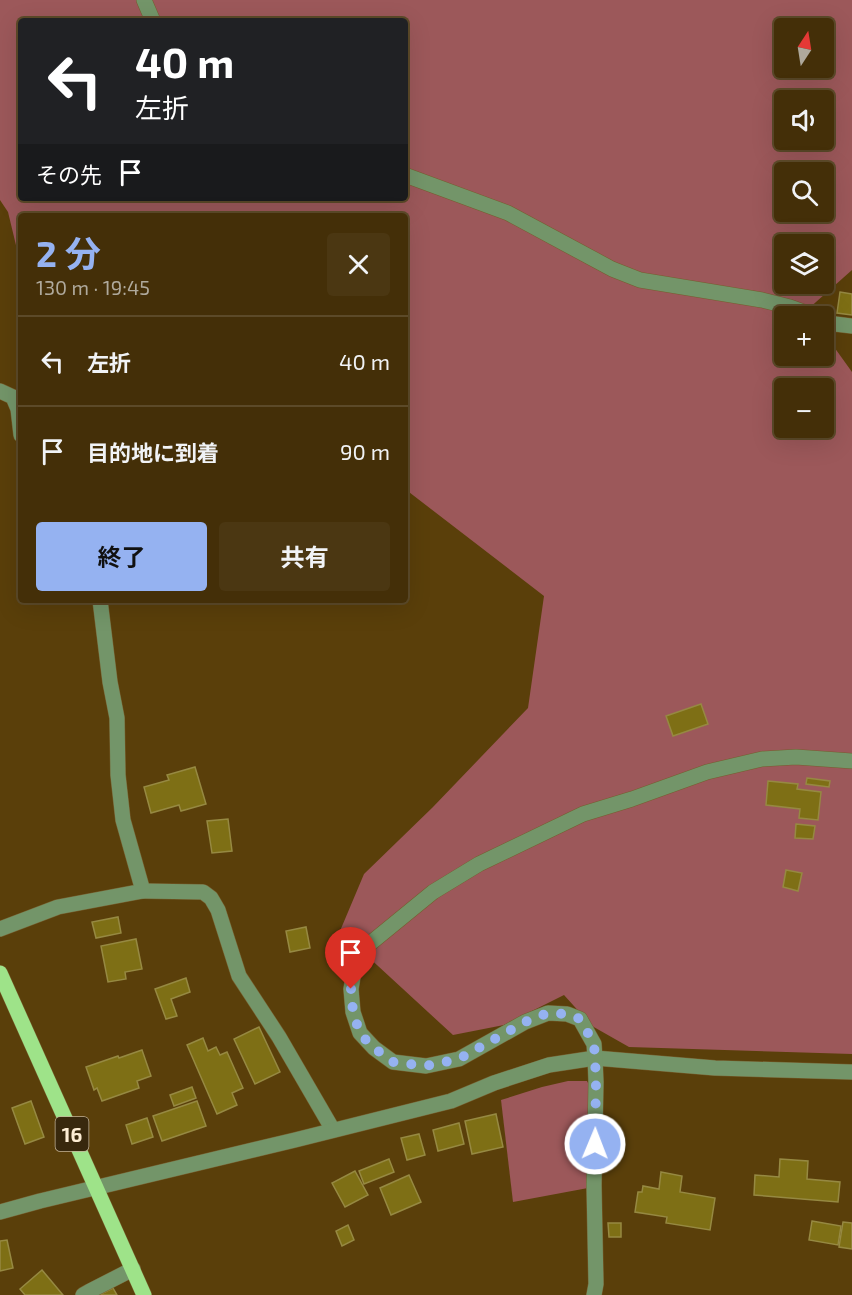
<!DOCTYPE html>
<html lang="ja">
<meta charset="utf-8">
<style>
body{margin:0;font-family:"Exo 2","Noto Sans JP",sans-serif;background:#4b3712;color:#f1f3f6;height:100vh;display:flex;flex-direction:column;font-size:22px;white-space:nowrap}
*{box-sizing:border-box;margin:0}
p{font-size:20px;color:#afa99c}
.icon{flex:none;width:33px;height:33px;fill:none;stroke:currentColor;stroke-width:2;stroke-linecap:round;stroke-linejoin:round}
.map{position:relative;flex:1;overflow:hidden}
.side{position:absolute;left:18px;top:213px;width:390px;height:390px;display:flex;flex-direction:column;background:#442f08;border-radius:6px;box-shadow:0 6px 24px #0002,0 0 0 2px #5c4a29}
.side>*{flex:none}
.guide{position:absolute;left:18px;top:18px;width:390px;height:183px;border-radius:6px;box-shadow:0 6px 24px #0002,0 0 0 2px #5c4a29;background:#202124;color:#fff;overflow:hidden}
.needle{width:39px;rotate:12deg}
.controls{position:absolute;left:774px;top:18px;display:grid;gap:12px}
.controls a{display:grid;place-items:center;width:60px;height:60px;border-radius:6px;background:#442f08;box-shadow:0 6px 24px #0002,0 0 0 2px #5c4a29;font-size:30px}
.pin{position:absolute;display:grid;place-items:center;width:51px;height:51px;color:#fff;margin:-62px -26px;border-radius:50% 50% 50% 0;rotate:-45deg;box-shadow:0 0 6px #0007}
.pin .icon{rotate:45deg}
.me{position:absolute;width:66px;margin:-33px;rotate:1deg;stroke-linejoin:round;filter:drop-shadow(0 0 4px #0008)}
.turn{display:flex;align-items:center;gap:21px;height:126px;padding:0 18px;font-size:27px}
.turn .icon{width:78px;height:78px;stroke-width:2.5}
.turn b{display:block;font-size:42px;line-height:51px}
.then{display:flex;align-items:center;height:57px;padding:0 18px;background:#0003;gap:12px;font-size:22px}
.round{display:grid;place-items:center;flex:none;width:63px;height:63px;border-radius:6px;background:#4b3712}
.overview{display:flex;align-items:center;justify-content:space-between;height:102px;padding:0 18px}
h1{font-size:36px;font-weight:700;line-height:45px;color:#95b2f1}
.button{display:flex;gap:12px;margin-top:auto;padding:12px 18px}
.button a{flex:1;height:69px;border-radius:6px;background:#95b2f1;color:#111;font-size:24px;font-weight:700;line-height:69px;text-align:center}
.button a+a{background:#4b3712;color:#f1f3f6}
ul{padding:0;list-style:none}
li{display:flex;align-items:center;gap:18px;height:90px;padding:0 18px;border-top:2px solid #5c4a29}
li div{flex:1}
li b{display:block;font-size:22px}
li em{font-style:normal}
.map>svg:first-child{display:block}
.green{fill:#9c585a;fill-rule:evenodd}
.building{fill:#7e6f15;stroke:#968942;stroke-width:1.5}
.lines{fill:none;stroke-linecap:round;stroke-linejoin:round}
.minor-casing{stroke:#775e2e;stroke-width:16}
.major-casing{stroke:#775e2e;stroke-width:16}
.minor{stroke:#739569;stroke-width:15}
.major{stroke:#9ee389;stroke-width:15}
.route{stroke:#95b2f1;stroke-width:10;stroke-dasharray:0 18}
.labels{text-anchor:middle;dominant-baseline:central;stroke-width:6;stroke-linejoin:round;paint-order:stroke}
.shield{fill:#38280d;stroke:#c2b298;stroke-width:1.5}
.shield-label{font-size:20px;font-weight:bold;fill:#fdedd4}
</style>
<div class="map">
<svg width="852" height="1295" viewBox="0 0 852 1295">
<rect width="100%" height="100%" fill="#5a3f0a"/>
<g class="green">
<path d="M0,0H852V270L807,310L811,316H784V356H824V333L852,372V1054L629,1047L592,1026L564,995L504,1025L453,1035L340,931L364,874L433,807L528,708L544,596L405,489V216H21V266L8,212L0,200ZM21,21H405V198H21ZM784,28H824V68H784ZM784,100H824V140H784ZM784,172H824V212H784ZM784,244H824V284H784ZM784,388H824V428H784Z"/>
<polygon points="568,1081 587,1081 591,1089 588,1188 513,1202 501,1100 542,1087"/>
</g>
<g class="building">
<polygon points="840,292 852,294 852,315 837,313"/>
<polygon points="701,704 708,724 673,736 666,716"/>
<polygon points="195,767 206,804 181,811 179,805 151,813 144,787 169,780 167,775"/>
<polygon points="807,778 830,781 829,787 806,784"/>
<polygon points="768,781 798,784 797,789 821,792 818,820 799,818 800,809 766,805"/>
<polygon points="228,819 232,851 212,853 207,821"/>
<polygon points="796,824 815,826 813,839 795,838"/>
<polygon points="786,870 802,873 798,891 783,887"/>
<polygon points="118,917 121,933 96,938 92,922"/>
<polygon points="306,927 310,948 290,952 286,931"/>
<polygon points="136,939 142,969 125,972 126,979 108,982 101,946"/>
<polygon points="186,978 190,992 171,999 177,1016 166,1019 155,989"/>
<polygon points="259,1027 280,1072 255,1084 234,1039"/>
<polygon points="203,1038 208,1051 216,1047 220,1055 227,1052 243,1088 232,1093 237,1105 217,1114 187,1045"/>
<polygon points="142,1050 151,1076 137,1081 139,1088 102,1101 97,1088 94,1090 86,1067 118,1056 119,1058"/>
<polygon points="192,1087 196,1098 174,1106 170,1095"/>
<polygon points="31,1101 44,1137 25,1144 12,1108"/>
<polygon points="197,1101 206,1126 162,1141 153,1116"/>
<polygon points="496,1114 503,1147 472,1154 465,1121"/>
<polygon points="147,1118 153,1137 132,1144 126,1125"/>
<polygon points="459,1123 464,1144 438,1151 433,1130"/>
<polygon points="419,1134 425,1155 407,1160 401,1138"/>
<polygon points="389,1159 394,1172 364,1184 359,1171"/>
<polygon points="780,1159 808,1161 807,1179 840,1182 838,1202 754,1195 755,1175 779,1177"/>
<polygon points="355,1171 368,1195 345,1207 332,1183"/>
<polygon points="661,1172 682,1176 680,1192 715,1198 710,1230 666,1223 667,1217 635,1212 638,1192 642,1192 643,1186 659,1189"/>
<polygon points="409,1175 421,1202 391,1215 380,1188"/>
<polygon points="812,1221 841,1226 838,1245 809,1240"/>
<polygon points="843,1222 852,1223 852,1249 839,1247"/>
<polygon points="608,1223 621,1223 621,1237 609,1237"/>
<polygon points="348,1225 354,1240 342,1246 336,1231"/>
<polygon points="7,1240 13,1268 0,1271 0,1241"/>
<polygon points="42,1270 63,1295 25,1295 20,1289"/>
<polygon points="113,1288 117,1295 99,1295"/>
</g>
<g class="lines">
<g class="minor-casing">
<g id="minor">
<polyline points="144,0 153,21"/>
<polyline points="405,175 508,213 612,269 640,280 762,300 790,307 815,316"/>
<polyline points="824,320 835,324 852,326"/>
<polyline points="0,391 13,397 18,409 21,435"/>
<polyline points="143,891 203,892 211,898 218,910 239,976 279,1037 333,1130"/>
<polyline points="0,929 58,907 143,891 123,820 118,775 117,718 110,682 100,600"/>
<polyline points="0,1212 40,1201 295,1140 451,1101 494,1083 549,1065 595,1058 715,1068 852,1072"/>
<polyline points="83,1295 90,1291 133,1269"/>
<polyline points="594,1295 596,1284 594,1185 596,1082 595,1058 594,1044 580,1019 567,1014 548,1013 525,1022 459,1059 426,1066 393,1062 374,1048 360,1033 353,1012 351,989 354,971 367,946 433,892 479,864 583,814 632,799 707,772 762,759 796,757 852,761"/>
</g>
</g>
<g class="major-casing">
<polyline id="major" points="0,973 144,1295"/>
</g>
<use href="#minor" class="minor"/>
<use href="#major" class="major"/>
</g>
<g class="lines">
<polyline class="route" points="351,989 353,1012 360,1034 374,1048 393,1062 426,1066 459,1059 525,1022 548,1013 567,1014 580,1019 594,1044 595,1058 596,1082 595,1144"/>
</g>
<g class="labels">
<rect class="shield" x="55.5" y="1117" width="33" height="34" rx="4.5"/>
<g class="shield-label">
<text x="72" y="1134">16</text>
</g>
</g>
</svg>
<div class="controls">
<a><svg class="needle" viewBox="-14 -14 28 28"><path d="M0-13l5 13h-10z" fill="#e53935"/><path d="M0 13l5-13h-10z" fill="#afa99c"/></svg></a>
<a><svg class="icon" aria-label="sound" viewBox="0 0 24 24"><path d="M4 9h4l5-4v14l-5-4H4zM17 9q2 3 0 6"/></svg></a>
<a><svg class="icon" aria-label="search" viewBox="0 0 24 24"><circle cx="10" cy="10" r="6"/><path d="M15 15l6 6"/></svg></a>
<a><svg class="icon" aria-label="layers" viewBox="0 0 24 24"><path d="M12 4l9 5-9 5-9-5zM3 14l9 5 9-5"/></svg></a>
<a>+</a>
<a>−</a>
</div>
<div class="pin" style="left:351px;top:989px;background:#d93025"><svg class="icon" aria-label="arrive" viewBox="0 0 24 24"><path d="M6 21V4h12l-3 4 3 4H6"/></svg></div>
<svg class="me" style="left:595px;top:1144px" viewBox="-20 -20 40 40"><circle r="17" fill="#95b2f1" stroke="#fff" stroke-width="3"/><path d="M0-11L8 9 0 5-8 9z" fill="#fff"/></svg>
<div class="guide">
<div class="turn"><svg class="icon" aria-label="left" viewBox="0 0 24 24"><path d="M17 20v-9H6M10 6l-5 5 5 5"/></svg><div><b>40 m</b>左折</div></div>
<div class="then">その先<svg class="icon" aria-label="arrive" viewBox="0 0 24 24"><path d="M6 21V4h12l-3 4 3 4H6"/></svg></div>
</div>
<section class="side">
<div class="overview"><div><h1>2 分</h1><p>130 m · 19:45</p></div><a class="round"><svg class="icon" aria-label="close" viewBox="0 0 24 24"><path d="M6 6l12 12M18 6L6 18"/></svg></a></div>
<ul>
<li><svg class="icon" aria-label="left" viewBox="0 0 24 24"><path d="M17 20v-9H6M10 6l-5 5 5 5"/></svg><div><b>左折</b></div><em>40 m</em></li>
<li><svg class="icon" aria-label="arrive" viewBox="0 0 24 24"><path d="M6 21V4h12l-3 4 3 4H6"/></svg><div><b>目的地に到着</b></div><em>90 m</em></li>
</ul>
<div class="button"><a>終了</a><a>共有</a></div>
</section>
</div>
